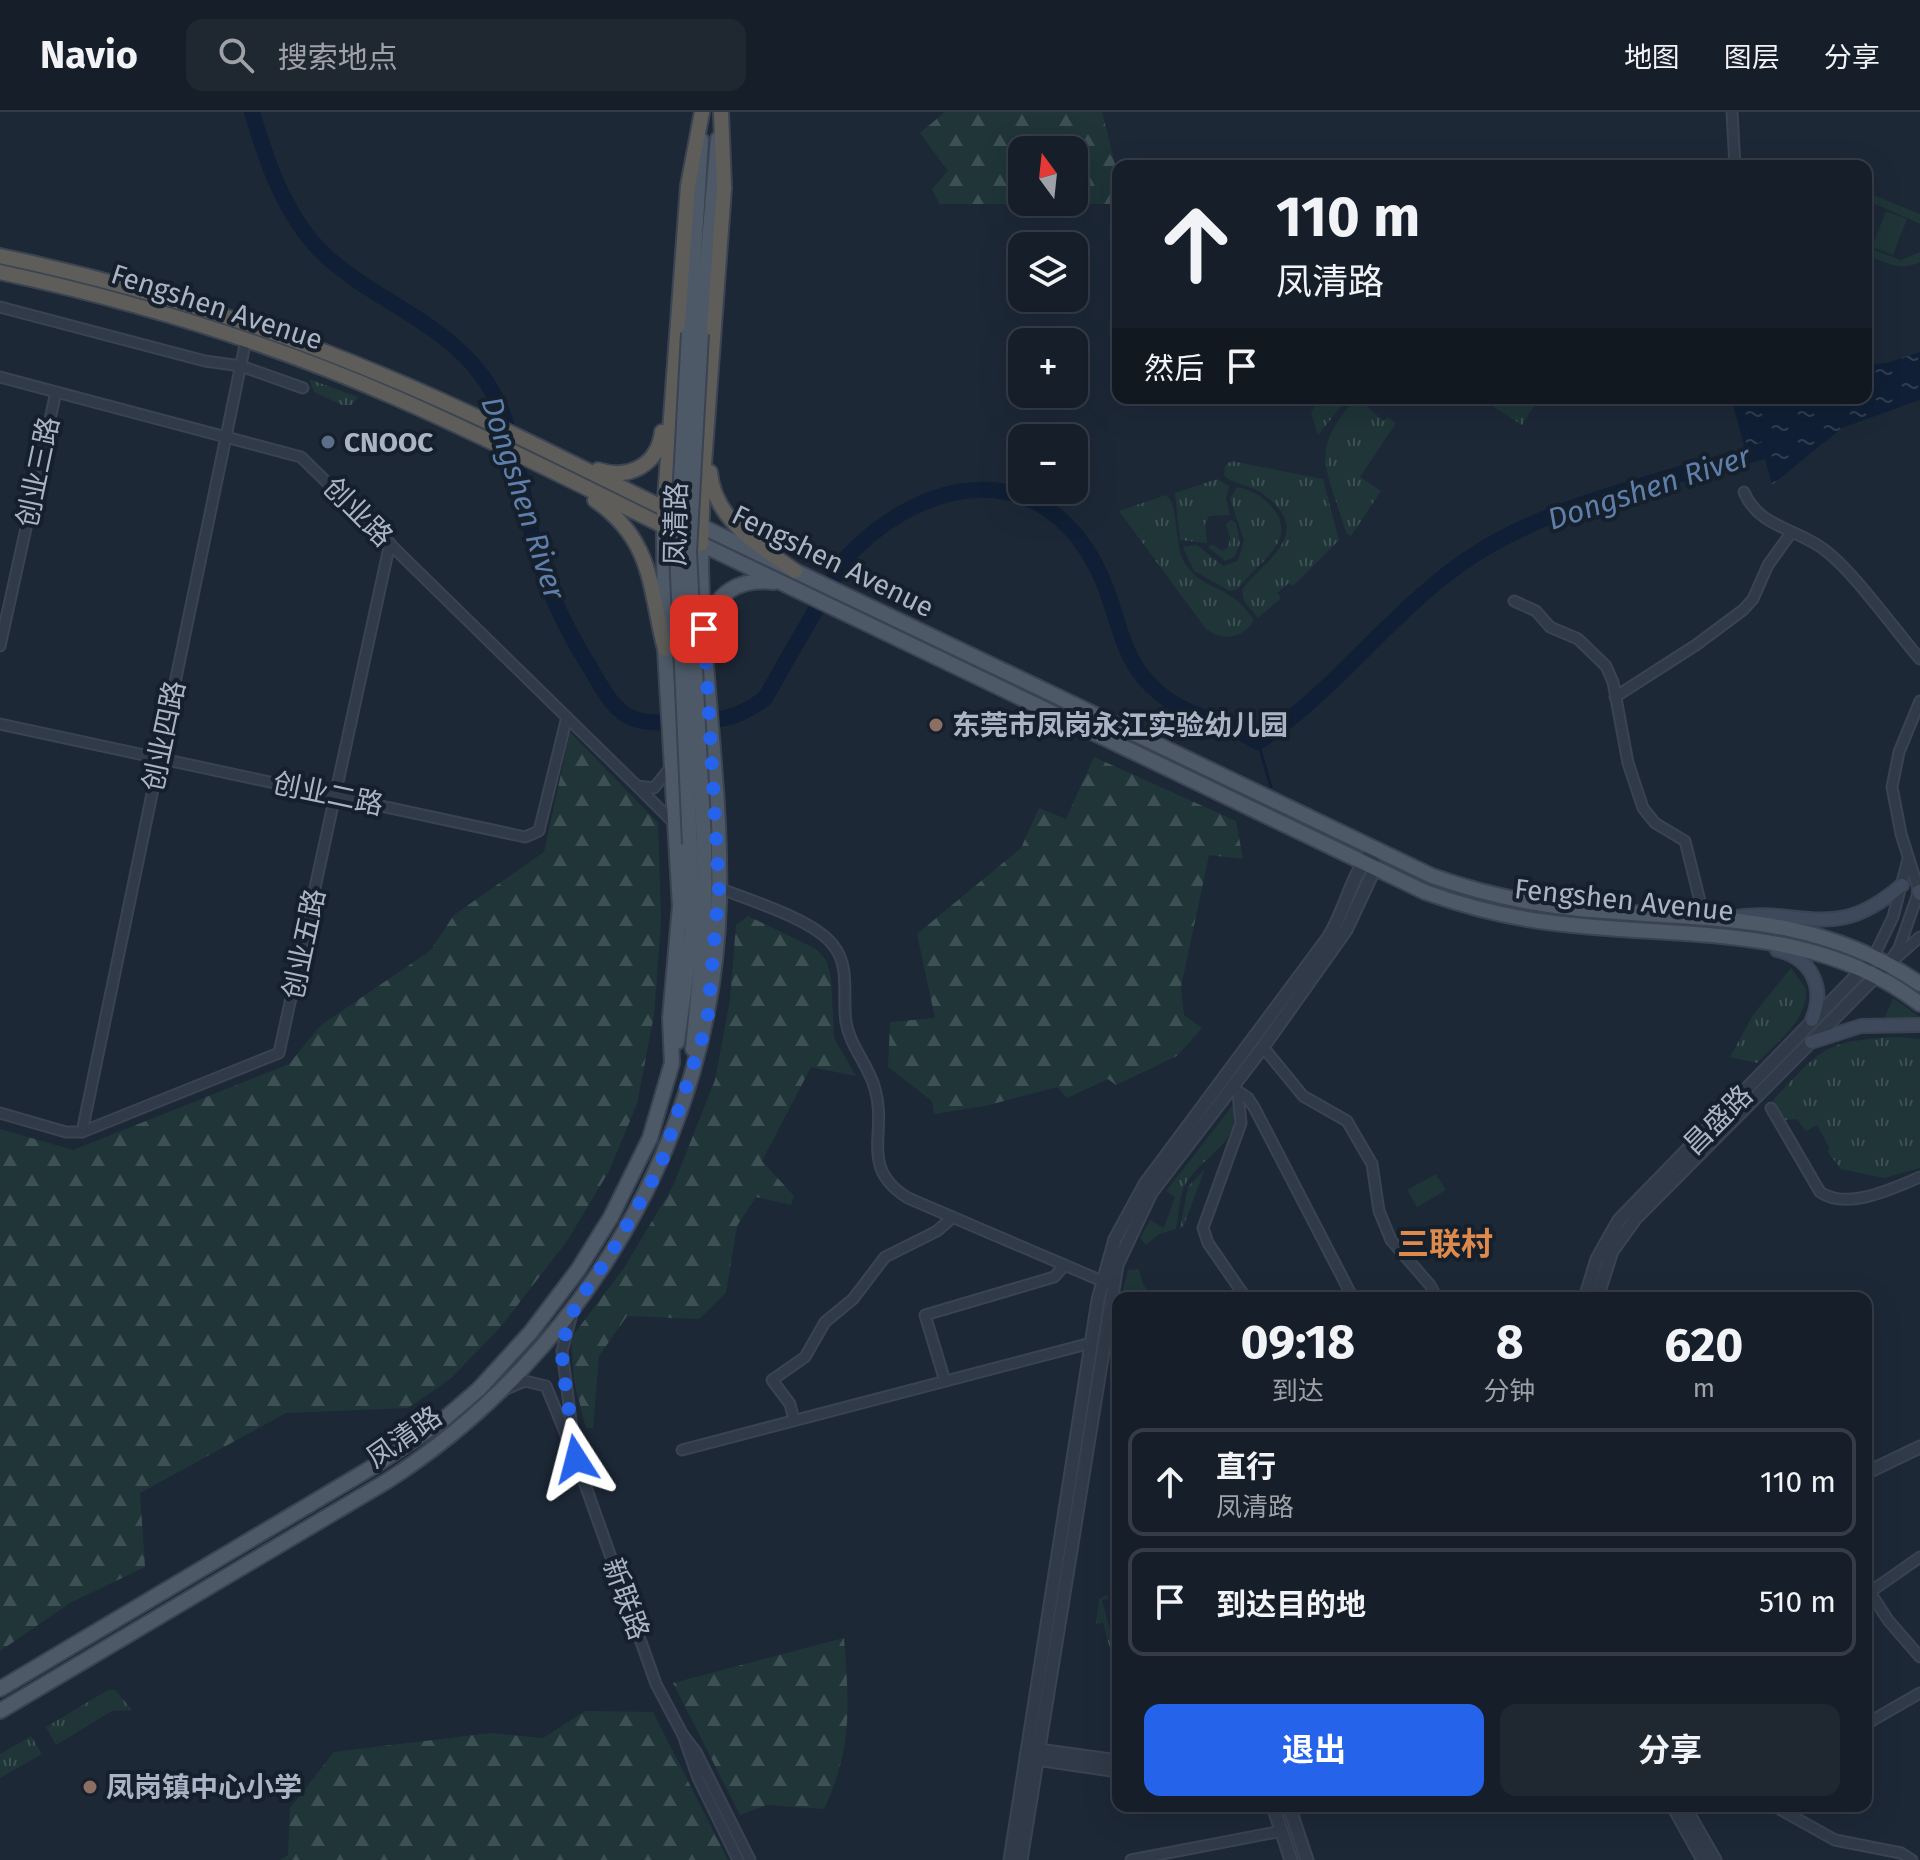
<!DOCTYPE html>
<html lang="zh">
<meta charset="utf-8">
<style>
body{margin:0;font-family:"Fira Sans","Noto Sans SC",sans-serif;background:#1f2731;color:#f1f3f6;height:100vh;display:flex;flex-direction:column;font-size:30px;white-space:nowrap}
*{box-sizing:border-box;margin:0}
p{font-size:26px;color:#9ea2a8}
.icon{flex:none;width:44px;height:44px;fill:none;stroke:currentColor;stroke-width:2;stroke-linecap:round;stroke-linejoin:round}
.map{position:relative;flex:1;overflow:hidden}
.drawer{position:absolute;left:1112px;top:1180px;width:760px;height:520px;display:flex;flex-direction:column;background:#161e29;border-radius:16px;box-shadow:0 8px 32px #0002,0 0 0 2px #353c46}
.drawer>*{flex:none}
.banner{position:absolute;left:1112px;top:48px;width:760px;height:244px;border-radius:16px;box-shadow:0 8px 32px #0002,0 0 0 2px #353c46;background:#161e29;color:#f1f3f6;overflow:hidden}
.needle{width:52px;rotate:345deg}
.fabs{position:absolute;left:1008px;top:24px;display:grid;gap:16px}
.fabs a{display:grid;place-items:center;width:80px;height:80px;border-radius:16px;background:#161e29;box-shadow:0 8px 32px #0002,0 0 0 2px #353c46;font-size:40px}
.pin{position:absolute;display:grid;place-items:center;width:68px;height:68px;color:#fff;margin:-34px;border-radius:16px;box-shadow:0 4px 12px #0006}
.me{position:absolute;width:88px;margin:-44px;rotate:351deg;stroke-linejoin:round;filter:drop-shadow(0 0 6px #0008)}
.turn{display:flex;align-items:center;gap:28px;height:168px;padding:0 32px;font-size:36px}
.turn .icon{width:104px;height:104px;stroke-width:2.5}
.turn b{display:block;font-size:56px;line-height:68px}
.then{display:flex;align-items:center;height:76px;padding:0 32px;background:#0003;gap:16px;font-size:30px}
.eta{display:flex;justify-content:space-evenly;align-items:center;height:136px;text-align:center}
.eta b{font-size:48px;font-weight:700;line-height:56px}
.action{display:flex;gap:16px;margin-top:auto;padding:16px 32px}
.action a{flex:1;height:92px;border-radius:16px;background:#2563eb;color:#fff;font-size:32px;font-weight:700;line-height:92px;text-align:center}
.action a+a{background:#1f2731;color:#f1f3f6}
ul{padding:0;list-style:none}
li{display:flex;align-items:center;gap:24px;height:108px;margin:0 16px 12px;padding:0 16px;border:4px solid #353c46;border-radius:16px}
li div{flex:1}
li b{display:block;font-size:30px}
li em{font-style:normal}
header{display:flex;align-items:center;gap:48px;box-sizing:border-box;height:112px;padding:0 40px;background:#161e29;border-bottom:2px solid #353c46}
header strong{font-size:38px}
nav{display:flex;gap:44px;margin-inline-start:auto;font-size:28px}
.search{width:560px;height:72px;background:#1f2731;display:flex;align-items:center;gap:20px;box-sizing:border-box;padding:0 28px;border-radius:16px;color:#9ea2a8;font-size:30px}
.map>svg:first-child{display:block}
.grass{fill:url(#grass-tufts)}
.forest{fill:url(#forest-firs);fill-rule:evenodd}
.pitch{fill:#1f3538}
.water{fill:url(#water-ripples)}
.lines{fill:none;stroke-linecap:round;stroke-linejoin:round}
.stream{stroke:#101f35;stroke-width:3}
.river{stroke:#101f35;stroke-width:16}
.minor-casing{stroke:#3a4351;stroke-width:13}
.tertiary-casing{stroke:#3a4351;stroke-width:15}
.secondary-casing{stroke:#3a4351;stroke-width:16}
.primary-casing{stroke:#3a4351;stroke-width:18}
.trunk-casing{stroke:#3b4452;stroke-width:18}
.minor{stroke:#303a48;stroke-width:9}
.tertiary{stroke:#303a48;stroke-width:11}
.secondary{stroke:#3e495b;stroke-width:12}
.primary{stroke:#4e5968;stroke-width:14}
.trunk{stroke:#5e5d5a;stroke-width:14}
.primary-bridge-casing{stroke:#3a4351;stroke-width:18;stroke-linecap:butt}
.primary-bridge{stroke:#4e5968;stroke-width:14}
.route{stroke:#2563eb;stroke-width:14;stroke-dasharray:0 25.2}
.service-dot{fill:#5c6f8a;stroke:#161f2c;stroke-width:3}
.education-dot{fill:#8d6e63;stroke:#161f2c;stroke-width:3}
.labels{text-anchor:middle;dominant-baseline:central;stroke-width:8;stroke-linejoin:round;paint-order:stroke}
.street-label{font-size:28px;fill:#aab4c5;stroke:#161f2c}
.poi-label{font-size:28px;font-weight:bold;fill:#aab4c5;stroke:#161f2c;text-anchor:start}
.water-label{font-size:30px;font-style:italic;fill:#5e7fa9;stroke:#161f2c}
.quarter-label{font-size:32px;font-weight:bold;fill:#de8a4c;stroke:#161f2c}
</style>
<header>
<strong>Navio</strong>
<div class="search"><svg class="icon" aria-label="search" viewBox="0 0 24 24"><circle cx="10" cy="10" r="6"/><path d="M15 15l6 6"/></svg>搜索地点</div>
<nav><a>地图</a><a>图层</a><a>分享</a></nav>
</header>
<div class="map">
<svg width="1920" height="1748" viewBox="0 0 1920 1748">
<defs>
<pattern id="grass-tufts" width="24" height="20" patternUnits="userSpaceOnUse" patternTransform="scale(2)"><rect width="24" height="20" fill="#1f3538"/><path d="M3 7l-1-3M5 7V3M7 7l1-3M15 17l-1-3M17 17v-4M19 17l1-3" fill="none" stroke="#3d5053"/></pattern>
<pattern id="forest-firs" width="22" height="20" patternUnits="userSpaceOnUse" patternTransform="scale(2)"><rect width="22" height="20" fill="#1f3538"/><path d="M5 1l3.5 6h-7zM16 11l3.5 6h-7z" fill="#3d5053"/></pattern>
<pattern id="water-ripples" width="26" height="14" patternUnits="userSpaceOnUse" patternTransform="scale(2)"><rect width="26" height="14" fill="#101f35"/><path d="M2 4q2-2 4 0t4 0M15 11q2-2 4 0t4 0" fill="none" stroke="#303d51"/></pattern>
</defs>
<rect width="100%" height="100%" fill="#1d2837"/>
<g class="grass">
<polygon points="309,267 358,285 352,293 342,293 314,280"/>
<polygon points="1320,286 1348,286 1318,323 1311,301"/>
<path d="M1357,286H1372L1367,295L1384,309L1387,305L1396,311L1360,365L1381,379L1351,424L1346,421C1328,357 1306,340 1357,286Z"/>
<polygon points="1480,286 1539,286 1522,313"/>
<path d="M1231,349L1323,367L1339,428L1293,474L1289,471L1277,481L1281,486L1258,506L1244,489L1242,478C1260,450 1319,423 1263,382C1251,373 1236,373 1224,364L1225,354Z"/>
<polygon points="1217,367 1229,374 1226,386 1230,403 1209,404 1205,412 1207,431 1180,428 1175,381"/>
<path d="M1237,375C1250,377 1262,384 1270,393C1303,429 1255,451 1238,477L1230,479L1194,459L1183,435L1197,433L1223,454L1238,449L1244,428L1230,387Z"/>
<path d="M1166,383C1179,392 1174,430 1183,448C1194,470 1213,472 1232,485C1241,490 1247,500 1254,508C1243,526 1224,530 1206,517L1119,399Z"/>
<polygon points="1231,408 1236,411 1240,432 1234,445 1225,449 1208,435 1213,432 1221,439 1228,436 1230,426 1226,412"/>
<path d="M1791,856L1806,877C1808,908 1777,930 1757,951L1730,945L1753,903Z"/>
<polygon points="1893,886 1920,905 1920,907 1884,907"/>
<path d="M1898,925L1920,927V1056L1884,1066L1841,1057L1827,1039L1830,1037L1817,1013L1806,1019L1797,1007L1784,1008L1773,988C1824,935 1823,929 1898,925Z"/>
<path d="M1233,993C1241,1031 1207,1041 1188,1068C1179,1080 1179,1102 1176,1117L1159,1122L1146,1133L1140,1126L1150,1108L1164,1116L1175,1085L1166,1079Z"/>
<polygon points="1205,1057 1183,1115 1180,1117 1188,1075"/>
<polygon points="1139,1157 1142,1170 1153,1186 1132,1186 1123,1177 1128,1158"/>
<polygon points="1107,1483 1109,1486 1102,1488 1118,1550 1118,1567 1103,1511 1096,1512 1099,1487"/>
<polygon points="108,1578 115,1578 132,1598 112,1599 56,1633 46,1615"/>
<polygon points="31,1624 42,1642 0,1666 0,1642"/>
</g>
<g class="forest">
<path d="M945,0H1102L1118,64V92H940L932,77L948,59L920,21ZM1022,38H1074V90H1022Z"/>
<polygon points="570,620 658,711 661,809 654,903 637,992 609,1059 567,1129 499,1217 450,1267 408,1296 286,1301 140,1381 145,1455 70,1491 0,1539 0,1017 73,1038 289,952 321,913 430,839 454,803 544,740"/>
<polygon points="1094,645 1236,709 1243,747 1209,743 1181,875 1184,903 1202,916 1177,944 1116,973 1108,967 1067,986 1057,975 985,994 934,1002 932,989 888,955 890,910 935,906 917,822 1021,736 1039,696 1066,707"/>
<polygon points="748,804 816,837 826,848 831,865 834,926 856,964 811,955 762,1049 794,1084 791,1093 756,1085 737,1114 726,1181 699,1207 627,1204 599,1244 593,1316 586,1316 574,1269 571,1226 624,1156 673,1074 715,968 730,888 736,813"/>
<path d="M844,1526C849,1592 853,1636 824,1697L767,1693L740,1703L673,1571Z"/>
<polygon points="585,1599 653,1600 728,1748 280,1748 288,1743 290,1696 334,1640 490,1621 543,1626"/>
</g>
<g class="pitch">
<polygon points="1866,80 1920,102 1920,112 1866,88"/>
<polygon points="1886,99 1907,107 1893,143 1872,135"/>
<path d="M1866,135L1901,148L1920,140V150C1901,160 1884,150 1866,143Z"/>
<polygon points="1436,1062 1446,1078 1417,1095 1407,1078"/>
</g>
<polygon class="water" points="1920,240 1920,288 1842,316 1772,373 1765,347 1749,351 1731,286 1866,286 1866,253 1886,251"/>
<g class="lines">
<polyline class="stream" points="1258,630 1271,675"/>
<path class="river" d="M252,0C267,51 286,107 326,144C375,189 442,209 483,265C517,312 520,382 536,437C548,481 567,519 591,557C601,574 611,595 628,604C645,613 663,610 681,610C715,609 738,608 765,586L845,447C923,363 1042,342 1099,460C1116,494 1119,536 1144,566C1180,608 1216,603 1258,630C1341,576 1396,491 1480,439C1542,401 1614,381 1684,361C1711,353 1741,348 1766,337"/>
<g class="minor-casing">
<g id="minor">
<polyline points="1732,0 1735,54"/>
<polyline points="0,195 205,249 241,254 303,276"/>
<polyline points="0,265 301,345 637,674"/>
<path d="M1744,380C1758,414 1794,416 1822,436C1852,457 1894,517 1920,547"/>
<polyline points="1514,489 1536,499 1550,515 1578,527 1606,554 1613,570 1628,651 1643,696 1655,711 1685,729 1704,805"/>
<polyline points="0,534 56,280"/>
<polyline points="1615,585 1696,533 1743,498 1753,487 1768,453 1791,421"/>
<polyline points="0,612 525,725 539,719 567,605"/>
<polyline points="670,656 654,676 637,674 674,711"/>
<path d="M719,776C751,789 813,807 833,833C851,855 842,884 846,910C850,935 869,953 875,977C888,1022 858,1055 908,1086L1102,1169"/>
<polyline points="1874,844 1893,805 1908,747"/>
<polyline points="1897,845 1920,825"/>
<polyline points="1888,852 1899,836 1919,779 1901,722 1892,675 1899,640 1920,589"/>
<polyline points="1263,935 1303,984 1347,1009 1372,1052 1379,1099 1391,1128 1430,1173 1437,1186"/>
<polyline points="1232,975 1248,986 1255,997 1353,1186"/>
<polyline points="1238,981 1241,1011 1203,1116 1208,1131 1246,1186"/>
<path d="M1771,996L1820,1080C1847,1099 1894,1076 1920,1065"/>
<polyline points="0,1001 66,1020 82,1020 279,941 390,431"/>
<polyline points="82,1020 246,228"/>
<polyline points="945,1269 925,1203 1054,1165 1065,1153"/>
<polyline points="506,1277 525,1269 546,1274 576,1347 562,1239 572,1202"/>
<polyline points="794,1308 790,1292 772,1268 805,1245 825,1210 853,1187 885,1145 937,1119 953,1105"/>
<polyline points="682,1338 1091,1231"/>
<polyline points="576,1347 656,1572 683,1623"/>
<polyline points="1866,1474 1888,1508 1920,1545"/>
<polyline points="1870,1480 1920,1445"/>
<polyline points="1866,1612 1920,1581"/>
<polyline points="1774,1694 1835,1728 1901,1741 1912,1748"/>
<polyline points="738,1748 698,1666 683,1623 696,1640 750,1748"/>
<polyline points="1131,1748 1282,1719"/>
</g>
</g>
<g class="tertiary-casing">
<g id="tertiary">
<polyline points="1585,1186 1597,1147 1619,1108 1866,854"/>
<polyline points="1597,1186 1612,1139 1635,1107 1888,852"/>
<polyline points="1866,1361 1920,1335"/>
<polyline points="1118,1649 1038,1638 1027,1640 1037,1647 1118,1659"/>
<polyline points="1273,1694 1291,1748"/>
<polyline points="1289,1694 1307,1748"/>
<polyline points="1673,1694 1703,1748"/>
<polyline points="1684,1694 1715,1748"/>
<path d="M1010,1748L1098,1188L1115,1127L1145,1072L1328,826C1346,798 1351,762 1373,738L1374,758L1346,818L1263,935L1151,1081L1117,1153L1021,1748"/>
</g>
</g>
<g class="secondary-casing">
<g id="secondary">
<polyline points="1919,779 1920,782"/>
<path d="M1729,806C1803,793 1832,834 1902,773"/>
<path d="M1777,838C1811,846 1826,875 1812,908"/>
<polyline points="1811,930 1861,914 1920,913"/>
</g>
</g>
<g class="primary-casing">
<g id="primary">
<polyline points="689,221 701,28"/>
<polyline points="701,222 718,27"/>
<path d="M701,414L1432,764C1480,781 1529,792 1580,797C1702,809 1813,798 1920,872"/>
<path d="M710,516C712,480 741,466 774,470"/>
<polyline points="677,930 692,820 690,732"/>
<polyline points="693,937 705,814 704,731"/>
<polyline points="0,1577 376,1353 443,1308 479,1277 531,1220 578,1158 611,1105 650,1026 672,951 670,906 680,794 665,537 664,415"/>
<path d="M0,1599L387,1369C582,1244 714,1022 719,789C722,670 700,551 701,432L1425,780C1467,795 1510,806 1555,811C1680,827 1814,810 1920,892"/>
</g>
</g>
<g class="trunk-casing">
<g id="trunk">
<path d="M0,144C133,172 262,212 387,265C490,308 589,360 688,408"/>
<path d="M0,160C135,189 268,230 394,285C498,330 599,383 701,432L703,366L724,76L721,0"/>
<path d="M598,358C629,368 658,353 662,320"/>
<path d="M710,360C714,408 759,433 795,459"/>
<path d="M595,388C654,429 649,476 665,537"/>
<polyline points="664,401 688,74 702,0"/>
</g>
</g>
<use href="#minor" class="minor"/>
<use href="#tertiary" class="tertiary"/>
<use href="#secondary" class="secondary"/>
<use href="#primary" class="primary"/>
<use href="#trunk" class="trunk"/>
<g class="primary-bridge-casing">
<g id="primary-bridge">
<polyline points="689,221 677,441 690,732"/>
<polyline points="701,222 689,440 704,731"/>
</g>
</g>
<use href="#primary-bridge" class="primary-bridge"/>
</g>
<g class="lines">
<polyline class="route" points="576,1347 562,1250 566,1217 576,1193 613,1138 660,1055 707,911 719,776 704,517"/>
</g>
<circle class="service-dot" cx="328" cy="330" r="8"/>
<g class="education-dot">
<circle cx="936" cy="613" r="8"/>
<circle cx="90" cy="1675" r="8"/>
</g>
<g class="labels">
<g class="street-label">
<text transform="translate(217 195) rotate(18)">Fengshen Avenue</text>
<text transform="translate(38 360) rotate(-78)">创业三路</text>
<text transform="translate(358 400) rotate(45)">创业路</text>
<text transform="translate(676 412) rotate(-89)">凤清路</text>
<text transform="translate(833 449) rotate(26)">Fengshen Avenue</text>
<text transform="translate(164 624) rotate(-78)">创业四路</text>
<text transform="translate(328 682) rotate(12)">创业二路</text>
<text transform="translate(1624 788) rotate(6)">Fengshen Avenue</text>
<text transform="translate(304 832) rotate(-78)">创业五路</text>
<text transform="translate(1718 1008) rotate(-45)">昌盛路</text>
<text transform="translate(404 1325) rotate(-35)">凤清路</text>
<text transform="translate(626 1487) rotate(70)">新联路</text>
</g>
<g class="poi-label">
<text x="344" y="330">CNOOC</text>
<text x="952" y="613">东莞市凤岗永江实验幼儿园</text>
<text x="106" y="1675">凤岗镇中心小学</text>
</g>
<g class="water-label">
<text transform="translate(1649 376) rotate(-18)">Dongshen River</text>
<text transform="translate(523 386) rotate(72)">Dongshen River</text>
</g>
<g class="quarter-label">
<text x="1445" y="1132">三联村</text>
</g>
</g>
</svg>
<div class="fabs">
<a><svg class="needle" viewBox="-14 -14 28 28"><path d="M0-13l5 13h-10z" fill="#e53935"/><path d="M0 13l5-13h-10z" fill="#9ea2a8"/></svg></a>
<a><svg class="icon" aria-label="layers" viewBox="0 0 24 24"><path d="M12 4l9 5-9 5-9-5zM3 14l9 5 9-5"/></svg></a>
<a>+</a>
<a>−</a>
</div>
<div class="pin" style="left:704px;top:517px;background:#d93025"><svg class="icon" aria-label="arrive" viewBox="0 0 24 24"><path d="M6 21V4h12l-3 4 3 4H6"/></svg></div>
<svg class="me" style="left:576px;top:1347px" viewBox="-20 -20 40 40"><path d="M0-17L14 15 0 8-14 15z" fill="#2563eb" stroke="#fff" stroke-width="4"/></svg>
<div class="banner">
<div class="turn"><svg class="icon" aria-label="ahead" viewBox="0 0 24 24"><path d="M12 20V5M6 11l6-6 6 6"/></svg><div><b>110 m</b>凤清路</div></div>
<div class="then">然后<svg class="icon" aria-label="arrive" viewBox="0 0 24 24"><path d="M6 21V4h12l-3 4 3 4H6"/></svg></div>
</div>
<section class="drawer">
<div class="eta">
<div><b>09:18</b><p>到达</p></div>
<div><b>8</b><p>分钟</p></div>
<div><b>620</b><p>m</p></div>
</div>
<ul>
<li><svg class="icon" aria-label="ahead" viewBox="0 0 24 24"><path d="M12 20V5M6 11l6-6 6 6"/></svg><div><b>直行</b><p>凤清路</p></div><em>110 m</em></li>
<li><svg class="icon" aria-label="arrive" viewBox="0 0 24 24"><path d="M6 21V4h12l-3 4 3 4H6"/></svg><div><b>到达目的地</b></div><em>510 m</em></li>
</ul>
<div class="action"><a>退出</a><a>分享</a></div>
</section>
</div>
